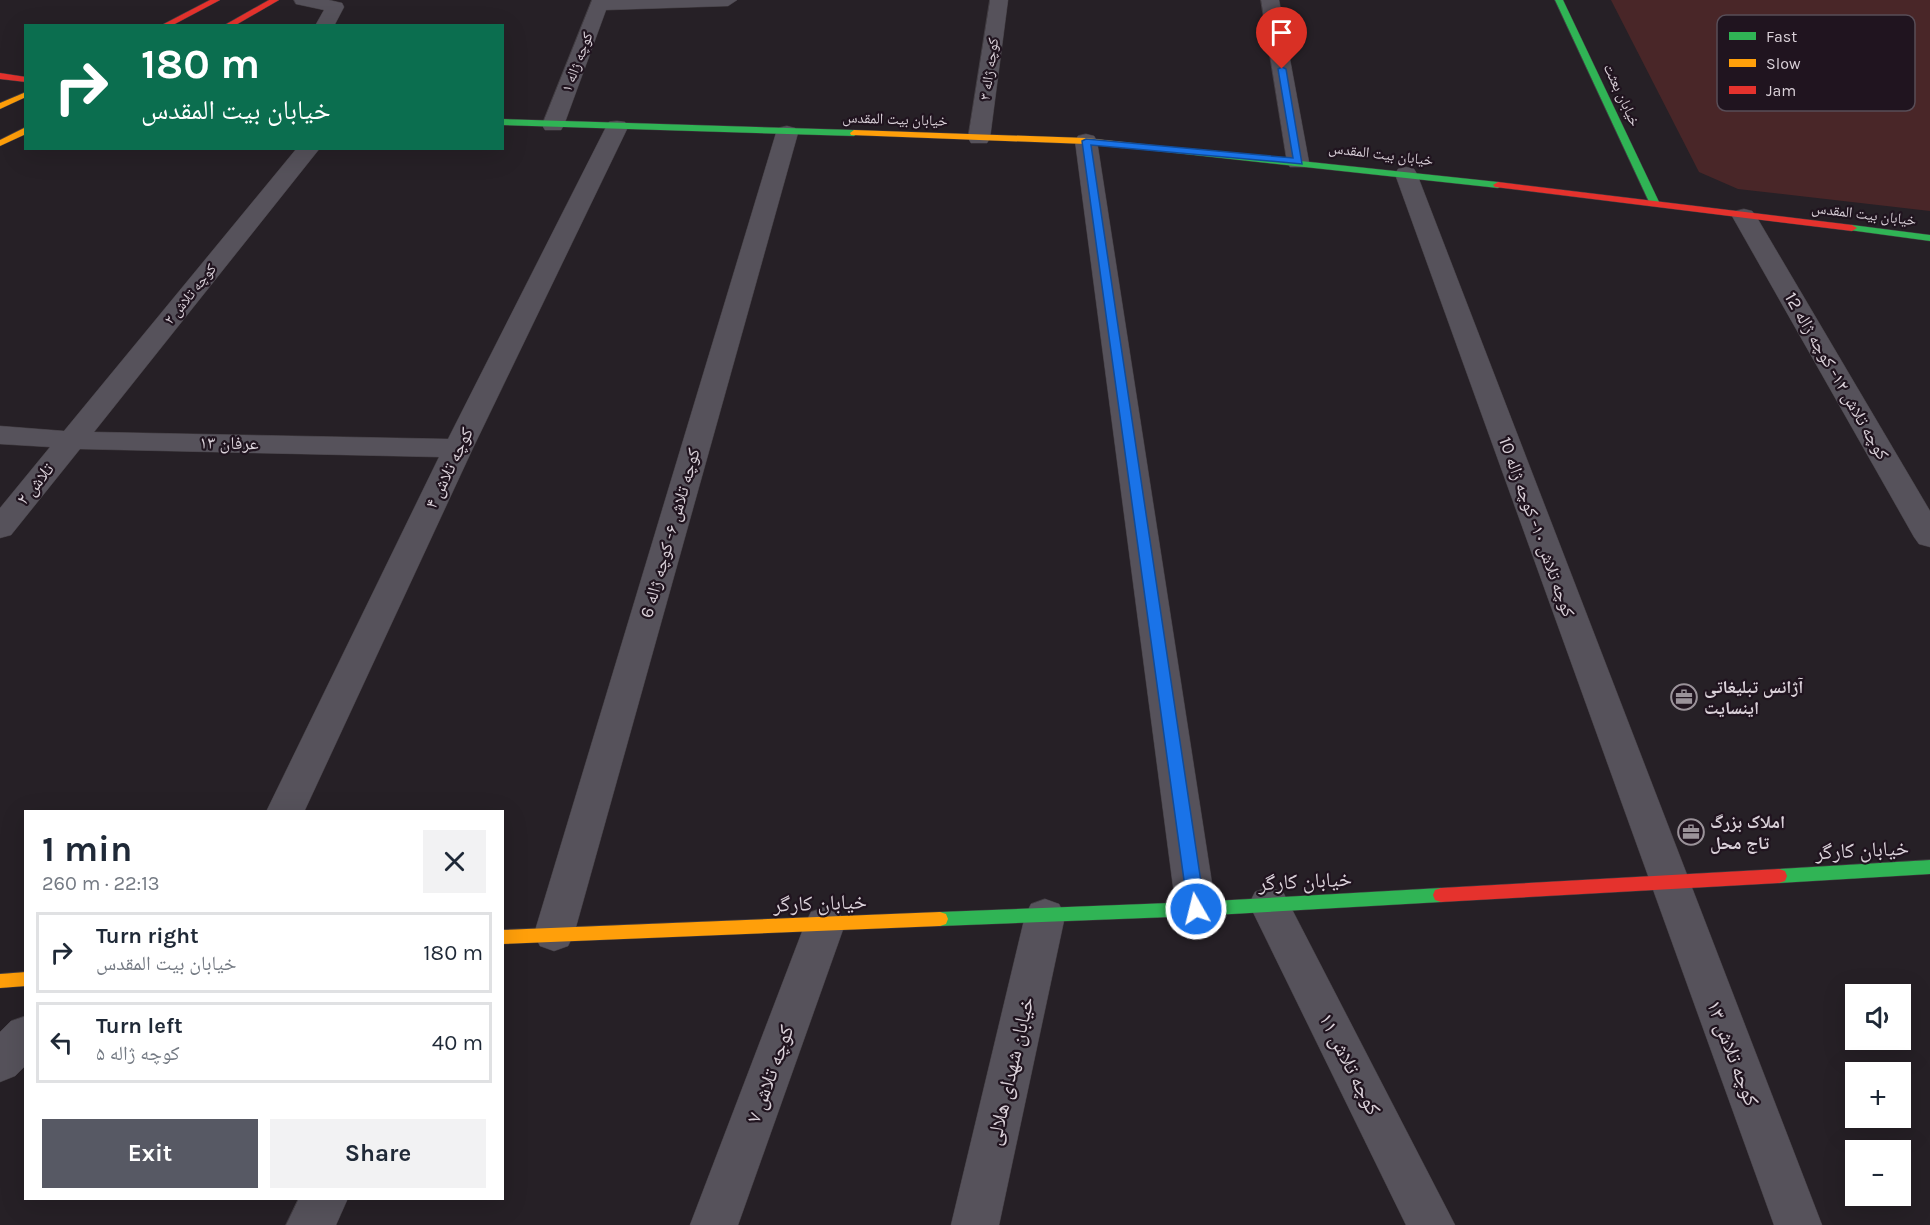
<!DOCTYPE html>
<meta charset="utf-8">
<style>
body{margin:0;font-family:Karla,"Noto Naskh Arabic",sans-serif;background:#f2f2f3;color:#1f2937;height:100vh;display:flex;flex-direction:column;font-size:22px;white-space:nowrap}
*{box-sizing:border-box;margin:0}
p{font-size:20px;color:#747a83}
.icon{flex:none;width:33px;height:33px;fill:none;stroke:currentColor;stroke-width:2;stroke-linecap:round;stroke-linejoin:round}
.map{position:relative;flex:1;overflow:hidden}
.panel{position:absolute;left:24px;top:810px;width:480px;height:390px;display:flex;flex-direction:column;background:#fff;border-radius:0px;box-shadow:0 6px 24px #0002}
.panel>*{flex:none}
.top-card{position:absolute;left:24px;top:24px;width:480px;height:126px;border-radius:0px;box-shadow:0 6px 24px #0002;background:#0b6e4f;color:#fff;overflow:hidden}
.tools{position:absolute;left:1845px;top:984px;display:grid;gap:12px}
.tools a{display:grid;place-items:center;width:66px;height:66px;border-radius:0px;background:#fff;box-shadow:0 6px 24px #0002;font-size:30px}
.pin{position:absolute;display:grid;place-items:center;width:51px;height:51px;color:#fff;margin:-62px -26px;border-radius:50% 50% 50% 0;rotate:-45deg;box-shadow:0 0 6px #0007}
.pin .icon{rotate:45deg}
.me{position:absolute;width:66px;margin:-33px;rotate:352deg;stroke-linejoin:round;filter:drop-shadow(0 0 4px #0008)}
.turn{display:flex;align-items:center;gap:21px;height:126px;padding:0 18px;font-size:27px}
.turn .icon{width:78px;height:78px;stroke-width:2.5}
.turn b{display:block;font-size:42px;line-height:51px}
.round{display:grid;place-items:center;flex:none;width:63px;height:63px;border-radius:0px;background:#f2f2f3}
.summary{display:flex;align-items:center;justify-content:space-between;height:102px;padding:0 18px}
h1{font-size:36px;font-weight:700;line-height:45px}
.primary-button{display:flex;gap:12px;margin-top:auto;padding:12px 18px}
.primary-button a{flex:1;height:69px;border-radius:0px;background:#575964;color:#fff;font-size:24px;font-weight:700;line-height:69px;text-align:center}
.primary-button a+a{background:#f2f2f3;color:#1f2937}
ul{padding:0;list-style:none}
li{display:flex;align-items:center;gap:18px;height:81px;margin:0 12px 9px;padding:0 6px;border:3px solid #e0e1e3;border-radius:0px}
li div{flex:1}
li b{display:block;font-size:22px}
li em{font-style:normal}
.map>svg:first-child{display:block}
.green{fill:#492628}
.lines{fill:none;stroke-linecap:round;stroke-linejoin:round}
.street-casing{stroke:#423d42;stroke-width:1}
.fast-casing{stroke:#423d42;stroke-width:1}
.slow-casing{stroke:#423d42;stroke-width:1}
.jam-casing{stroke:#423d42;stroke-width:1}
.street{fill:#56525b;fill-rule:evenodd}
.fast{fill:#30b455;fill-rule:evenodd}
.slow{fill:#ff9f0a;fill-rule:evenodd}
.jam{fill:#e5322d;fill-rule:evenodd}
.route{fill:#1a73e8;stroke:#114b97;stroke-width:1.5}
.labels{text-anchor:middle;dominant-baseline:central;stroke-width:4.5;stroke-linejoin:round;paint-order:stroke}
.far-street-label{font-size:15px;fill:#dad1d9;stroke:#20141f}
.street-label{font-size:18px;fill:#dad1d9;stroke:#20141f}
.poi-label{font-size:18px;font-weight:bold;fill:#dad1d9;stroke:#20141f;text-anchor:start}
.near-street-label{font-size:21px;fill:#dad1d9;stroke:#20141f}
.key{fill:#20141f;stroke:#584d57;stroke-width:1.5}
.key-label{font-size:16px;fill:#dad1d9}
</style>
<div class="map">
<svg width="1930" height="1225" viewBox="0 0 1930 1225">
<rect width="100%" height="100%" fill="#262026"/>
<polygon class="green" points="1611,0 1930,0 1930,211 1738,189 1699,172"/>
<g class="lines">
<g class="street-casing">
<g id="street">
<polygon points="294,0 329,0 342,3 344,7 334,26 315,26 324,10 296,4"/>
<polygon points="592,0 737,0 728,6 606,10 564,125 561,130 545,130 542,125"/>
<polygon points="990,0 1008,0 990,138 987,143 971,143 968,138"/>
<polygon points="1261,0 1279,0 1309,162 1306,167 1290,167 1287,162"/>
<polygon points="617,121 625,122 628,127 473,448 304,812 266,812 439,457 80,449 11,535 0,538 0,508 50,447 0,444 0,426 64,431 297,148 320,148 94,432 448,439 606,127 609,122"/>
<polygon points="787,126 795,128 798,133 574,934 568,946 554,951 540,946 534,934 776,133 779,128"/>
<polygon points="1086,134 1094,136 1097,141 1216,909 1210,921 1196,926 1182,921 1176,909 1075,141 1078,136"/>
<polygon points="1406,167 1414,169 1417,174 1822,1225 1774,1225 1395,174 1398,169"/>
<polygon points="1744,209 1752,211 1756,216 1930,511 1930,547 1919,544 1914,537 1732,216 1736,211"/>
<polygon points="1269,887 1283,892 1455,1225 1406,1225 1249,904 1255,892"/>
<polygon points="1045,899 1059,904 1065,916 999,1225 951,1225 1025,916 1031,904"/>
<polygon points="825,907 839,912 845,924 738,1225 690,1225 805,924 811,912"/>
<polygon points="26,1016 26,1065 15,1076 0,1082 0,1032 11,1021"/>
<polygon points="299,1198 348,1198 336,1225 286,1225"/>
</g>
</g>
<g class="fast-casing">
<g id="fast">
<polygon points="1555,0 1563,0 1660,204 1658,206 1650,204"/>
<polygon points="502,119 854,130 858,133 854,136 502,125"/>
<polygon points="1123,142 1498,182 1503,185 1498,188 1120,147 1120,143"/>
<polygon points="1852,225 1930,235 1930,241 1849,230 1847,228"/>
<polygon points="1930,860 1930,874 1779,883 1773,881 1771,876 1773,871 1779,869"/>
<polygon points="1441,888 1447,890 1449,895 1447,900 1441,902 1196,916 940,926 934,924 932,919 934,914 940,912 1196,902"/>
</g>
</g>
<g class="slow-casing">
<g id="slow">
<polygon points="26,92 26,97 0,109 0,103"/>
<polygon points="26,127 26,134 0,146 0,140"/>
<polygon points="854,130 1086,138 1123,142 1128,145 1123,148 1086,144 851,135 850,133"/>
<polygon points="940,912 946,914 948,919 946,924 940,926 502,944 502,930"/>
<polygon points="26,972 26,986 0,988 0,974"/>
</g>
</g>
<g class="jam-casing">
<g id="jam">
<polygon points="210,0 220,0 171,26 160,26"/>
<polygon points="269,0 279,0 234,26 223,26"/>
<polygon points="0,73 26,77 26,82 0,79"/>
<polygon points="1498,182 1852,225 1857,228 1852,231 1495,187 1493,185"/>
<polygon points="1779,869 1785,871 1787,876 1785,881 1779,883 1441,902 1435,900 1433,895 1435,890 1441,888"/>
</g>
</g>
<use href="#street" class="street"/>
<use href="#fast" class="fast"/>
<use href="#slow" class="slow"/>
<use href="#jam" class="jam"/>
</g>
<polygon class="route" points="1282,67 1286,69 1302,164 1091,145 1205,909 1202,914 1191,914 1188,909 1082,141 1086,139 1293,158 1278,69"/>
<defs>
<g id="office-ring" transform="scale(1.35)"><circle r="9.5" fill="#20141f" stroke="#9b939a" stroke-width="1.5"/><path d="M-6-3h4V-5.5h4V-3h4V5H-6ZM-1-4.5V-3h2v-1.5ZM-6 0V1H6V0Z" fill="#9b939a"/></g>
</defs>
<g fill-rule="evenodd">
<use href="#office-ring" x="1684" y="697"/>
<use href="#office-ring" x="1691" y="832"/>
</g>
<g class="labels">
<g class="far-street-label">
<text transform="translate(577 62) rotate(-69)">کوچه ژاله ۱</text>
<text transform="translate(989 69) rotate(-82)">کوچه ژاله ۳</text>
<text transform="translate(1622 95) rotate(65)">خیابان بعثت</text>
<text transform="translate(895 119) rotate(2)">خیابان بیت المقدس</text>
<text transform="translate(1381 154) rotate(7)">خیابان بیت المقدس</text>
<text transform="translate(1864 214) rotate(7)">خیابان بیت المقدس</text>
<text transform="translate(190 294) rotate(-51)">کوچه تلاش ۲</text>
</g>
<g class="street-label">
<text transform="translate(1837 376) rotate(60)">کوچه تلاش ۱۲- کوچه ژاله 12</text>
<text transform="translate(229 443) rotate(1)">عرفان ۱۳</text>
<text transform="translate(449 468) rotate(-64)">کوچه تلاش ۴</text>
<text transform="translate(35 484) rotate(-51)">تلاش ۲</text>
<text transform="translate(1537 527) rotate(70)">کوچه تلاش ۱۰- کوچه ژاله 10</text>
<text transform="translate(670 533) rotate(-74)">کوچه تلاش ۶- کوچه ژاله 6</text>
</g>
<g class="poi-label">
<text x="1704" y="687">آژانس تبلیغاتی<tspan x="1704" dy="21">اینسایت</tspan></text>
<text x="1710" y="822">املاک بزرگ<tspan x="1710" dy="21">تاج محل</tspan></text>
</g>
<g class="near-street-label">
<text transform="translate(1862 850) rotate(-3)">خیابان کارگر</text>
<text transform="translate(1305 881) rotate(-3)">خیابان کارگر</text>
<text transform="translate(820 903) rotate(-2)">خیابان کارگر</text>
<text transform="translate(1733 1053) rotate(69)">کوچه تلاش ۱۳</text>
<text transform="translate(1350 1064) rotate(63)">کوچه تلاش ۱۱</text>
<text transform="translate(1010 1071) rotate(-77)">خیابان شهدای هلالی</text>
<text transform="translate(770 1074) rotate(-70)">کوچه تلاش ۷</text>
</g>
</g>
<rect x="1717" y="15" width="198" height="96" rx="9" class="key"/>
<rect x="1729" y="32" width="27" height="8" fill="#30b455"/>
<rect x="1729" y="59" width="27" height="8" fill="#ff9f0a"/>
<rect x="1729" y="86" width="27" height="8" fill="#e5322d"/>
<g class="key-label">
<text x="1766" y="42">Fast</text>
<text x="1766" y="69">Slow</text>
<text x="1766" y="96">Jam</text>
</g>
</svg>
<div class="tools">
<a><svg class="icon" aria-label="sound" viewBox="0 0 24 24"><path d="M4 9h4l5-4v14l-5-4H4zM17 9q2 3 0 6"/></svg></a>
<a>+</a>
<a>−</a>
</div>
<div class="pin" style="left:1282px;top:69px;background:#d93025"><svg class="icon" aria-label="arrive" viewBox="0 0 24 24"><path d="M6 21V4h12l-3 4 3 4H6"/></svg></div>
<svg class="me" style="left:1196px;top:909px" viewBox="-20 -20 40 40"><circle r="17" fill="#1a73e8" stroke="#fff" stroke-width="3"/><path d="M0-11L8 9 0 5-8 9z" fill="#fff"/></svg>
<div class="top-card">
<div class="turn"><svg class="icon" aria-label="right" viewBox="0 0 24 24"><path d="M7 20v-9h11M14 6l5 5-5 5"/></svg><div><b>180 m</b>خیابان بیت المقدس</div></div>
</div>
<section class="panel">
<div class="summary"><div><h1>1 min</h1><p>260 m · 22:13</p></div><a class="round"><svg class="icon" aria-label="close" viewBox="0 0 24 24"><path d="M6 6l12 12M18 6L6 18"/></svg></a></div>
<ul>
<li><svg class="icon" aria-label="right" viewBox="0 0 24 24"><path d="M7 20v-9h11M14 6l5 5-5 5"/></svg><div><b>Turn right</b><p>خیابان بیت المقدس</p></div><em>180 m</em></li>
<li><svg class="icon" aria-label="left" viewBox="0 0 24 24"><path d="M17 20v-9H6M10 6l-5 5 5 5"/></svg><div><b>Turn left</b><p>کوچه ژاله ۵</p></div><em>40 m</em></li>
</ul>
<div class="primary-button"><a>Exit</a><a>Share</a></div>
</section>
</div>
